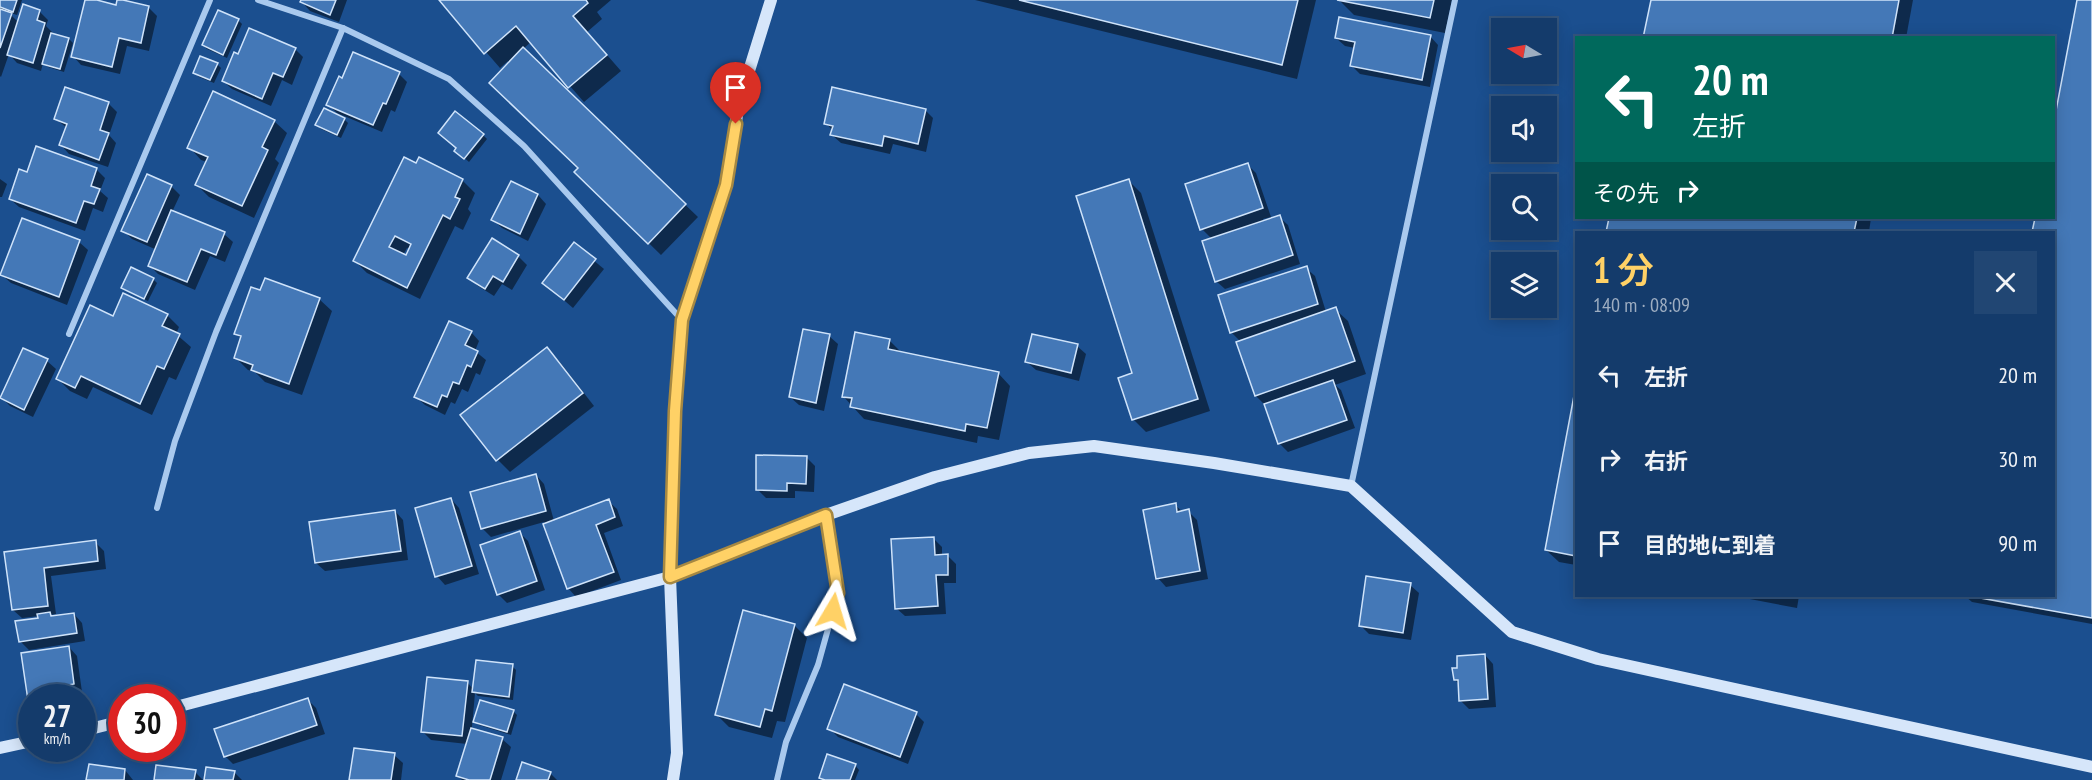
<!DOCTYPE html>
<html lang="ja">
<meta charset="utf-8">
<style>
body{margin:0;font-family:"PT Sans Narrow","Noto Sans JP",sans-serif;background:#214673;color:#f1f3f6;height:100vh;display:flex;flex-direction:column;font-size:22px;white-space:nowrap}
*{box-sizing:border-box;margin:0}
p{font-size:20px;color:#9dadc1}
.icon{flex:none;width:33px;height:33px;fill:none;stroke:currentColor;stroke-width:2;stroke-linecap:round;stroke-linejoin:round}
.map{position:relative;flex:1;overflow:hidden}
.drawer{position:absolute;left:1575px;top:231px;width:480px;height:366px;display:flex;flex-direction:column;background:#143b6b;border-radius:0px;box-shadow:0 3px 15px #0003,0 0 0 2px #33557e}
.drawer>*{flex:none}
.top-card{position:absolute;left:1575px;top:36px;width:480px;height:183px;border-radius:0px;box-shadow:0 3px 15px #0003,0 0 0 2px #33557e;background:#00695c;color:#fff;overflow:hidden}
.needle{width:39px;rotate:280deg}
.buttons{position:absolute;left:1491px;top:18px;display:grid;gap:12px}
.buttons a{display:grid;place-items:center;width:66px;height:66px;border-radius:0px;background:#143b6b;box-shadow:0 3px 15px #0003,0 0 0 2px #33557e;font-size:30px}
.speed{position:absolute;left:18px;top:684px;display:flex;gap:12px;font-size:30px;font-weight:700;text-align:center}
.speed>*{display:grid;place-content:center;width:78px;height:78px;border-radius:50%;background:#143b6b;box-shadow:0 3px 15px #0003,0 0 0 2px #33557e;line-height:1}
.speed small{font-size:15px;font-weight:400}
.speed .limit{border:9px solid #d22;background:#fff;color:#111}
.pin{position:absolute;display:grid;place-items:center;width:51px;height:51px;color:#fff;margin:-62px -26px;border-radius:50% 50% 50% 0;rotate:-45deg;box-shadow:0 0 6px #0007}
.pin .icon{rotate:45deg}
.me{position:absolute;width:66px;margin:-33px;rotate:7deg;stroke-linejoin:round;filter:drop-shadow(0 0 4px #0008)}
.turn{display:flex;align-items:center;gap:21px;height:126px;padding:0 18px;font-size:27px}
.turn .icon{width:78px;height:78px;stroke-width:2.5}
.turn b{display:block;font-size:42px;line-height:51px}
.then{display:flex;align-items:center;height:57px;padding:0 18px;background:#0003;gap:12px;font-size:22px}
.round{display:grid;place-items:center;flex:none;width:63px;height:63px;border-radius:0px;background:#214673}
.headline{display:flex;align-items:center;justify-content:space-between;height:102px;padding:0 18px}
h1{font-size:36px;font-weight:600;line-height:45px;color:#ffd166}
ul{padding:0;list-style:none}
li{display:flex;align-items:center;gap:18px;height:84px;padding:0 18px}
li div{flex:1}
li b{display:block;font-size:22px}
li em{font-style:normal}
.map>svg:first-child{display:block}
.shadow{fill:#0007;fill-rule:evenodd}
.building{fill:#4478b7;stroke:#cfe3fa;stroke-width:1.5;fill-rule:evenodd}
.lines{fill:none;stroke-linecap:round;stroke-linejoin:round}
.street{stroke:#a9c9ee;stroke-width:6}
.secondary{stroke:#d6e6fa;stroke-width:12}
.route-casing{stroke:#a68842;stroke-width:15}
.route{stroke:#ffd166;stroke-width:10}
</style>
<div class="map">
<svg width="2092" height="780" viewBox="0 0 2092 780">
<rect width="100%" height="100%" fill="#1b4f8f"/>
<g class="shadow">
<polygon points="0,0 22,0 17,15 8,12 19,23 39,11 48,20 46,26 53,33 52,35 69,39 73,43 64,72 48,67 43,63 41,71 17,63 9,54 1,77 0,76"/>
<polygon points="86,0 117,6 149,8 157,16 149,51 127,46 120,74 81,65 73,56"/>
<polygon points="303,0 347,0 339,22 310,11 302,2"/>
<polygon points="441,0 611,0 597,12 602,19 587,32 621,71 584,102 531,42 523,49 698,217 661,255 576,172 580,169 510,63 508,61 500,68"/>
<polygon points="975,0 1316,0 1297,79"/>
<polygon points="1339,0 1452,0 1445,33 1354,15"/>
<polygon points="1652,0 1913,0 1906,38 1645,38"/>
<polygon points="2078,0 2092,0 2092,624 1972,602 1965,596 2054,596 2054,232 2033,232 2036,218 2054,218 2054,129"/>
<polygon points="238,20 242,24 227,58 207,49 203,45"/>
<polygon points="1430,36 1438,45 1430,87 1360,74 1351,65 1355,48 1345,46 1336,38"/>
<polygon points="295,49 303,57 292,85 282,80 271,106 232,89 223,81 239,56"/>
<polygon points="217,64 221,68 214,83 199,77 195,73"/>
<polygon points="399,74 407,82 395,112 391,110 382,132 337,113 328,104"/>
<polygon points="108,103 117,112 109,135 116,143 108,167 69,154 61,145 67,128 56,119"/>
<polygon points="925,110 933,118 926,152 893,144 890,154 841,143 832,135 833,131 826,123"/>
<polygon points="344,119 348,123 341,138 321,129 317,125"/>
<polygon points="274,121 287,133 275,159 279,163 254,218 209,197 197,185 207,162 201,160 189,147"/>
<polygon points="483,135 487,139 469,162 460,154"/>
<path d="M419,159L463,181L475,193L468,209L471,213L463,230L455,226L420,299L367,273L355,261ZM407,248L410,249L407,257L403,255Z"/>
<polygon points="1247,164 1256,173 1271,217 1263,219 1264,222 1279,217 1288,225 1300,264 1225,289 1216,281 1212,239 1202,229"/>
<polygon points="96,169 105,178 100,191 108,198 103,212 93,208 85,231 19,207 10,199 28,174"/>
<polygon points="0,179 7,184 2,197 0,197"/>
<polygon points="1129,181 1141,193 1210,411 1146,432 1133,419"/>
<polygon points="511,183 538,195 546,204 528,241 502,228 493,220"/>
<polygon points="171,186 180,195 172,212 224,234 233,242 225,262 210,256 195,290 158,274 150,266 157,250 132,239 123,230"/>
<polygon points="1610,218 1871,218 1869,232 1607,232"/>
<polygon points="493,240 518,256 527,265 512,290 502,284 494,296 478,286 469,278"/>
<polygon points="79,242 88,250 67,305 11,283 2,275"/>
<polygon points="574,244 604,269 573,308 544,283"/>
<polygon points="1306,268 1315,276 1326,312 1335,309 1348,321 1366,374 1335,385 1341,390 1355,428 1288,452 1279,443 1265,405 1256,396 1238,343 1241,342 1231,332"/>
<polygon points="153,279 157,283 148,301 127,291 123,287"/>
<polygon points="261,292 319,299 332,311 302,395 265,382 255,372 248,370 235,357 242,339 236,334"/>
<polygon points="167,315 179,327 176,334 191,347 176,380 169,377 152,415 93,387 87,399 70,391 57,378"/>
<polygon points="471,332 479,341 475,351 486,360 480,375 476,373 468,392 462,389 455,404 451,402 445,415 425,405 416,397"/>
<polygon points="829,336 838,344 824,411 799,405 790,397"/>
<polygon points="889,340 902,353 998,373 1010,386 999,440 978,436 977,443 864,419 843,396"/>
<polygon points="1077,346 1086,354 1079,381 1036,370 1027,362"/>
<polygon points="547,349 559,361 594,406 510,472 498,460 463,415"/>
<polygon points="47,361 56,369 33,417 10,406 2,398"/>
<polygon points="1576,393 1576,565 1559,562 1546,550"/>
<polygon points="807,458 815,466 814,492 795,491 795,498 766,498 757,489"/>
<polygon points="536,475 544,484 554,521 608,501 617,509 623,526 604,533 621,580 576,597 568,588 544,522 491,537 482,528"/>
<polygon points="451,499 459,508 479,574 445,585 437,576"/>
<polygon points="1175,505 1183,512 1188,511 1197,520 1208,579 1166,587 1158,578"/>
<polygon points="395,511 403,520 408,560 325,571 316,563"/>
<polygon points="520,533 528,541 545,590 507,603 498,594"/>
<polygon points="933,538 942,547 942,556 947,555 956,564 956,583 944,583 946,614 905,616 896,608"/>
<polygon points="95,542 104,551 106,569 51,576 56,614 50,615 53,617 74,614 82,623 85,641 29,650 20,641 40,619 39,616 22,618 13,610 6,553"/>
<polygon points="1410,585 1419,593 1411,640 1369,634 1360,625"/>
<polygon points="1734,596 1799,596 1797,608"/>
<polygon points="794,625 807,638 785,722 777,721 772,738 729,727 717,715"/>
<polygon points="69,647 77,656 82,692 76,693 77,698 32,698 32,713 23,654"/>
<polygon points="1485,655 1493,664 1496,707 1469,709 1460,700 1459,684 1455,680"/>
<polygon points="512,666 516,670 513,700 478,696 475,693 472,727 471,729 502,739 511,747 501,780 462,780 458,776 467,744 431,740 423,732 467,682 474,690"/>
<polygon points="308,700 316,708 325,734 233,764 225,756"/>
<polygon points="513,711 517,715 511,735 479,725 475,721"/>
<polygon points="916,714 924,722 908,764 838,737 829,728"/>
<polygon points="394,755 403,763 401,780 351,780"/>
<polygon points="855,765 859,770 855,780 823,780 820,778"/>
<polygon points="125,770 133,780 88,780"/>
<polygon points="195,772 203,780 156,780"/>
<polygon points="234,772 242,780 205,780"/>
<polygon points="550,773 557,780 517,780"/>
</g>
<g class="building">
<polygon points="0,0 17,0 13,12 0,7"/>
<polygon points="85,0 97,0 116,5 117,0 123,0 149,6 141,43 119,38 112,67 71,57"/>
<polygon points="301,0 336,0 330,15 300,2"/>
<polygon points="439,0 586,0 588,3 573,16 607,55 568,88 516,26 484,54"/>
<polygon points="1019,0 1298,0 1282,65"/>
<polygon points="1337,0 1434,0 1430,18"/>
<polygon points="1651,0 1899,0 1892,38 1643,38"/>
<polygon points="2077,0 2092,0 2092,618 1969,596 2054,596 2054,232 2032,232 2035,218 2054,218 2054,121"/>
<polygon points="23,4 40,10 37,20 45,23 33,63 7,55"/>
<polygon points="0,9 12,13 0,48"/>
<polygon points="218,10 239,19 223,55 202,45"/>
<polygon points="1339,17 1431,35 1422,80 1350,66 1355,42 1335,38"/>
<polygon points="249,28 296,48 283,77 273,73 262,99 222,81 234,52 238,54"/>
<polygon points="51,33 69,38 60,69 42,64"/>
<polygon points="523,47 686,204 648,244 574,172 578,168 489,83"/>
<polygon points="353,52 400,72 386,104 383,103 373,125 326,105 339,76 342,78"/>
<polygon points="200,56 218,63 210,80 193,73"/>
<polygon points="65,87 109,102 100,130 109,133 99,160 59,145 67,124 54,119"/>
<polygon points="832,87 926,109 918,144 884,136 882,146 830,135 833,126 824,124"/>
<polygon points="213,91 275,120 262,147 268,150 242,206 195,185 208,157 187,148"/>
<polygon points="324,108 345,118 337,135 315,125"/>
<polygon points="455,111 484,134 464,159 454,151 456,148 438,133"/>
<polygon points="36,146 97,168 91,186 100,189 94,204 84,201 76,223 9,199 19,169 27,172"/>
<path d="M404,157L416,163L419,157L463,179L455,197L460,199L450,219L443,215L407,288L353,261ZM395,236L411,244L406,255L389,247Z"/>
<polygon points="1248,163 1263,208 1200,230 1185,184"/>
<polygon points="147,174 172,185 147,242 121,231"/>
<polygon points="1129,179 1198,399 1132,420 1118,378 1132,373 1076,196"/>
<polygon points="511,181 538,194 520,234 491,220"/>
<polygon points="171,210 225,232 216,255 201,249 187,282 148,266"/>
<polygon points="1280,215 1293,255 1215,282 1202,241"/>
<polygon points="22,218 80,240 59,297 0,275"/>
<polygon points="1609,218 1857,218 1854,232 1606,232"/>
<polygon points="492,238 519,255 503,282 493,276 485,289 467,278"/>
<polygon points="574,242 596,259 564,300 542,283"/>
<polygon points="1307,266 1318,304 1230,333 1218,295"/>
<polygon points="131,267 154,278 144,299 121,288"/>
<polygon points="265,278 320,298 289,384 251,370 253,365 234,358 241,336 234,334 251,287 260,290"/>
<polygon points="123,293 168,314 162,326 180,334 164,369 157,366 140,404 81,376 75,388 56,379 90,305 113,316"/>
<polygon points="1336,307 1355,361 1255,396 1236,342"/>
<polygon points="449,321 472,331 465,345 478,351 471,367 467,365 459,384 453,382 447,397 442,395 437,407 414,397"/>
<polygon points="803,329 830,334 816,403 789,397"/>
<polygon points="855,332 890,339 888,349 999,372 987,428 966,424 965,431 850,407 852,398 842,397"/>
<polygon points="1032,334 1078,344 1071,373 1025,362"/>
<polygon points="547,347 583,393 496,461 460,415"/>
<polygon points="23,348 48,359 24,410 0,398"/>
<polygon points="1333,380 1347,420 1278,444 1264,404"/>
<polygon points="1576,385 1576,556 1545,550"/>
<polygon points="756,455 807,456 806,484 787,483 787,491 756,490"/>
<polygon points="536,474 546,511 481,529 470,492"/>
<polygon points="451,498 472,566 435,577 415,508"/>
<polygon points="609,499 615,517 596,525 614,572 567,589 543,524"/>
<polygon points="1176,503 1177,512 1189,509 1200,571 1156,579 1143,510"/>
<polygon points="395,510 401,551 315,563 309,522"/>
<polygon points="520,531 537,581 497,595 480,545"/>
<polygon points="934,537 935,555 948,554 948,575 936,575 938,606 895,609 891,539"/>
<polygon points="96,540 98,561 44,568 48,606 12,610 4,552"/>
<polygon points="1366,576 1411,583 1403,633 1359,626"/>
<polygon points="743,610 795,624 772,711 765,709 760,727 715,715"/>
<polygon points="50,612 51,616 74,613 77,633 19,642 15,621 38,618 37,614"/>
<polygon points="69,646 74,684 68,685 70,698 32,698 30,714 21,653"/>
<polygon points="1485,654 1488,699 1459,701 1458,680 1454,680 1452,668 1457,668 1457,656"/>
<polygon points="476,660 513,664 509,697 472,692"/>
<polygon points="427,677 468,681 462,736 421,732"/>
<polygon points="844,684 917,712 900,757 827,729"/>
<polygon points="308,698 317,725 224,757 214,729"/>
<polygon points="480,700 514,710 507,732 473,722"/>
<polygon points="471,728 503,737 490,780 469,780 456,776"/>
<polygon points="354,748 395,753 391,780 349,780"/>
<polygon points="827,754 856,764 850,780 825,780 819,778"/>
<polygon points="522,762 551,772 548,780 516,780"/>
<polygon points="89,764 125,769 124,780 86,780"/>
<polygon points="156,765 196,770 194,780 154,780"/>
<polygon points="206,767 235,771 233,780 204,780"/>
</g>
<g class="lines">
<g class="street">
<polyline points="258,0 343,28 449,79 524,146 681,319"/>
<polyline points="69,334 210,0"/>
<polyline points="1351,486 1455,0"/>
<polyline points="157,508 175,441 216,332 343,28"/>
<polyline points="777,780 786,742 818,665 838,593 826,515"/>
</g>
<g class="secondary">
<polyline points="172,708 670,577 826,515 935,477 1029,453 1094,446 1214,463 1351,486 1512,632 1598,659 2092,767"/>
<polyline points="82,731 122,721"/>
<polyline points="0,748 32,741"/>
<polyline points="673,780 677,753 670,577 675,410 682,320 726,185 739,103 771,0"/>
</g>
</g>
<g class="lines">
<g class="route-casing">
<polyline id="route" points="736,124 726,185 682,320 675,411 670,577 826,515 838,593 833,611"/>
</g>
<use href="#route" class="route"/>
</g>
</svg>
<div class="buttons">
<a><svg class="needle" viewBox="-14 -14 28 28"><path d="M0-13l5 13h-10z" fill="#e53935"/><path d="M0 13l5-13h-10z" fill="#9dadc1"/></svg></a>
<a><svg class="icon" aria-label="sound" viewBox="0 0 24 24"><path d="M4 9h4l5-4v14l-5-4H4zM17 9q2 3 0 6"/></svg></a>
<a><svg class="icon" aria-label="search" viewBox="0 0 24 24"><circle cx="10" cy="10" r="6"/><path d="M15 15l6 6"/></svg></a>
<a><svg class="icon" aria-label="layers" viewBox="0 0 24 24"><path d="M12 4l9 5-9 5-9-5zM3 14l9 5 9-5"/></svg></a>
</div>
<div class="speed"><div>27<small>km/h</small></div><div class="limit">30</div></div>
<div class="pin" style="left:736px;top:124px;background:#d93025"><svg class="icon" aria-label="arrive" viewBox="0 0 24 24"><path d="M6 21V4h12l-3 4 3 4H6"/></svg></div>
<svg class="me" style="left:833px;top:611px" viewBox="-20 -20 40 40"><path d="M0-17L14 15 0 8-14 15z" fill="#ffd166" stroke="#fff" stroke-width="4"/></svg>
<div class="top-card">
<div class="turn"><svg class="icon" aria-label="left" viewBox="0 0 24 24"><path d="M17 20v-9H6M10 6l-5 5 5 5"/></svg><div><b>20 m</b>左折</div></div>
<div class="then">その先<svg class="icon" aria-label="right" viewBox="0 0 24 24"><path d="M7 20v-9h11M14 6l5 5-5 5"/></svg></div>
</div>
<section class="drawer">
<div class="headline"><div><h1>1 分</h1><p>140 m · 08:09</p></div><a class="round"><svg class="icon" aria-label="close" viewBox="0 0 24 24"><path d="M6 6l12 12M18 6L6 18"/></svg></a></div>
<ul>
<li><svg class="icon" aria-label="left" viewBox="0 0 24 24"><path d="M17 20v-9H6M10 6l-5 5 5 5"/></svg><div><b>左折</b></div><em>20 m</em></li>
<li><svg class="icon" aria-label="right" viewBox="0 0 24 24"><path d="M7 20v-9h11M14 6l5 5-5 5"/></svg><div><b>右折</b></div><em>30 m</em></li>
<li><svg class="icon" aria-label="arrive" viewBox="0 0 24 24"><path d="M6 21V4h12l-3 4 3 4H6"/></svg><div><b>目的地に到着</b></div><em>90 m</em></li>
</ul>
</section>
</div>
